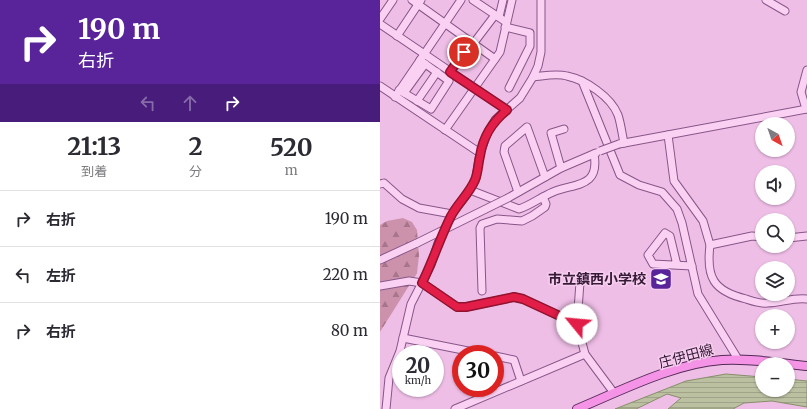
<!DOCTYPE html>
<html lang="ja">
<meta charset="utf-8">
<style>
body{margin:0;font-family:Merriweather,"Noto Sans JP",serif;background:#f7f7f7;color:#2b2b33;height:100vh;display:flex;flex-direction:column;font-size:15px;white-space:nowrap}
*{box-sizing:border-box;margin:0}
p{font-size:13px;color:#7c7c81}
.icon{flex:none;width:22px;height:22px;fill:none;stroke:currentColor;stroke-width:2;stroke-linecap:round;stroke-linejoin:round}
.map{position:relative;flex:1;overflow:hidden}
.panel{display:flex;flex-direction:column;background:#fff;width:380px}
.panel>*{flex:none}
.top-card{background:#592499;color:#fff;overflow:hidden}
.needle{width:26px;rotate:140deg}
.buttons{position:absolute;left:375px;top:117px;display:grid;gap:8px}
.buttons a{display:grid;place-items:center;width:40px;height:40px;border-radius:50%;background:#fff;box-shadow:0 1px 3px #0004;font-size:20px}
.speed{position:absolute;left:12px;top:345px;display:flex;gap:8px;font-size:20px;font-weight:700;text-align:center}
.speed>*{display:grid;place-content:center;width:52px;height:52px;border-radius:50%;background:#fff;box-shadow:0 1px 3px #0004;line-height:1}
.speed small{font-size:10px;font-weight:400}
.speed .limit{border:6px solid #d22;background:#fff;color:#111}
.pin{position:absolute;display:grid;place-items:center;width:34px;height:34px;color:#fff;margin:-17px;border:2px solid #fff;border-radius:50%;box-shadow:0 1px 4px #0007}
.me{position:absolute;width:44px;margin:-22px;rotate:298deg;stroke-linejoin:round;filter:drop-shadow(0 0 3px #0008)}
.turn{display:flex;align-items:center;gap:14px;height:84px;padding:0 12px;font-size:18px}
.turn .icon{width:52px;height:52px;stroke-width:2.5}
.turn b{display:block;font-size:28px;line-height:34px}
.lanes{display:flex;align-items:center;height:38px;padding:0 12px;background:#0003;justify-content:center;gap:20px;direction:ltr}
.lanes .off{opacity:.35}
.eta{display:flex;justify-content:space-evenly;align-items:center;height:68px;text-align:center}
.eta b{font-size:24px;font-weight:700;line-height:28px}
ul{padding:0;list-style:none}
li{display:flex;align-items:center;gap:12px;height:56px;padding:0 12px;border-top:1px solid #e1e1e2}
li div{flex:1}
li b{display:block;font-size:15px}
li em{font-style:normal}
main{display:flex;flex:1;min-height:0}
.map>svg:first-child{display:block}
.forest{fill:url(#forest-firs)}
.water{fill:url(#water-rules);stroke:#868e69}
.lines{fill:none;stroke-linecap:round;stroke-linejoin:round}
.minor-casing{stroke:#875688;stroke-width:9}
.major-casing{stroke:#522b55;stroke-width:10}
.minor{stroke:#fad1f3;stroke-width:7}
.major{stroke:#f593e6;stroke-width:8}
.minor-bridge-casing{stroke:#875688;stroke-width:9;stroke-linecap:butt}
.minor-bridge{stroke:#fad1f3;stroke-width:7}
.route-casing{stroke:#92132f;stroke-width:10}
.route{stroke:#e11d48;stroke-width:7}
.labels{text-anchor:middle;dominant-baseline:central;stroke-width:3;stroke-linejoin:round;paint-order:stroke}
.poi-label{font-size:14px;font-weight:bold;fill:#351b36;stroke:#f6cdef;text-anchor:end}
.street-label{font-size:14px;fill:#351b36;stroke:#f6cdef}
</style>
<main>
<section class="panel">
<div class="top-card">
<div class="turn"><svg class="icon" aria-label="right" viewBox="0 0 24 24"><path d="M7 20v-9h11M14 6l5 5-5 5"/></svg><div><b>190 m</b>右折</div></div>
<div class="lanes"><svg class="icon off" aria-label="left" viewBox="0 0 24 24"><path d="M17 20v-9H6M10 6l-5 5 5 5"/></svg><svg class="icon off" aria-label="ahead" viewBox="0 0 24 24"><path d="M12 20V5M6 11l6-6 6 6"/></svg><svg class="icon" aria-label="right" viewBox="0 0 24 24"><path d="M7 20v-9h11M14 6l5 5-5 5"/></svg></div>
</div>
<div class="eta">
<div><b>21:13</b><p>到着</p></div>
<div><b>2</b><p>分</p></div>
<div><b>520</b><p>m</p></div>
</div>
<ul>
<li><svg class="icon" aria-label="right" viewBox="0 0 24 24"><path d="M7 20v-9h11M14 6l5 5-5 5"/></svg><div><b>右折</b></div><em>190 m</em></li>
<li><svg class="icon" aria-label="left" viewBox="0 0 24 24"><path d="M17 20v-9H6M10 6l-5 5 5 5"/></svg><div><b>左折</b></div><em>220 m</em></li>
<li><svg class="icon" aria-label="right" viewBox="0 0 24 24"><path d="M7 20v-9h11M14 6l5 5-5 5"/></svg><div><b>右折</b></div><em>80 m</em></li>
</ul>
</section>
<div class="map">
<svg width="427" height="409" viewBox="0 0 427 409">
<defs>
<pattern id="forest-firs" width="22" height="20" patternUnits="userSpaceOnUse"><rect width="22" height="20" fill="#cd92ab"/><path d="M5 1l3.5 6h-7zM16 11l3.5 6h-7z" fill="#a7768c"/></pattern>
<pattern id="water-rules" width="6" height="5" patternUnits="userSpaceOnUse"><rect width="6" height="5" fill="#bbc0a1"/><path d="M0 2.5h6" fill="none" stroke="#a1a48b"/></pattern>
</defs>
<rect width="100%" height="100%" fill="#efbee7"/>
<polygon class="forest" points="23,218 32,222 37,230 39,256 37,273 0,332 0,225 7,221"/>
<polygon class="water" points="346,374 382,377 382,390 408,390 408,379 427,381 427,407 392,401 364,403 353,409 288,409 301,398 287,394 256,409 235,409 306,381"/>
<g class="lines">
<g class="minor-casing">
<g id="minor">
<polyline points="32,0 115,59"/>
<polyline points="93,0 126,22"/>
<polyline points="386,0 405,11"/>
<polyline points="119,17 123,0"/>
<polyline points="0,19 13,0"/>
<polyline points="0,24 127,110"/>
<polyline points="125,27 150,33 150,46 129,88"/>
<polyline points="17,36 41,0"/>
<polyline points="93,44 115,15"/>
<polyline points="70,72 91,42"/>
<path d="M153,77C164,76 176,73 187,76C206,80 231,97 238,115C241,124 242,134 244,143"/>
<polyline points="202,81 240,175 259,185 282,192 297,209 302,223 318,294 358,359"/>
<polyline points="0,86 100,153"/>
<polyline points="19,90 51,109 69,81 40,60"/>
<polyline points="24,93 45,64"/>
<polyline points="15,97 81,0"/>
<polyline points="37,101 57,72"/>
<polyline points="426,109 421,92 427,70"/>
<polyline points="65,130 120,52 132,0"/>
<polyline points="288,135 294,181 323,221 330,245"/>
<polyline points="239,144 427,109"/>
<polyline points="181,168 171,133 184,129"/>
<polyline points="0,184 4,183 22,199 39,208 72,214"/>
<path d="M90,190L139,209C151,205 161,197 173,192C195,183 220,188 214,154"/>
<polyline points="138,192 124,152 125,146 147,127 165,177"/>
<polyline points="128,198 181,168 216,153"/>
<path d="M382,237L372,236L330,245C326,277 333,291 366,299C372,301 380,304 387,303C400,303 414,297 427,299"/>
<polyline points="408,238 427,236"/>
<polyline points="0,260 37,243"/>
<polyline points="297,265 290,236 285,233 268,255 273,264 312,266"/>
<polyline points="200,282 197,324 205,354 234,393"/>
<polyline points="0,286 29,281 42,283 77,307 86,307 134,297 143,299 197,324"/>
<polyline points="102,291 100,228 102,224 117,219 142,221 152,216 165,207 166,204 163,197"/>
<polyline points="23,338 103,354"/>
<polyline points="115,356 134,360 141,381"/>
<polyline points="6,409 9,378 20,351 31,304 51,265 58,243 72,214 90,190 96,178 100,153 108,132 115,120 140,98 153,77 158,66 161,52 161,0"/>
<polyline points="75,409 205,354"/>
</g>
</g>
<g class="major-casing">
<path id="major" d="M197,409C240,391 295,363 342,360C369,358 399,363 427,366"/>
</g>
<use href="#minor" class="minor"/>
<use href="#major" class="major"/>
<g class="minor-bridge-casing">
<g id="minor-bridge">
<polyline points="220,151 239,144"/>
<polyline points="37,243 128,198"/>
</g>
</g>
<use href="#minor-bridge" class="minor-bridge"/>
</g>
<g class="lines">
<g class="route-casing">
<path id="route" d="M84,52L70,72L127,110C111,123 103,137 100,156C98,164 98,173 95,180C89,194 78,203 71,216C60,238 53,261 42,283L77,307H86L134,297L143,299L197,324"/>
</g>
<use href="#route" class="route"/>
</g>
<defs>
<g id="school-square" transform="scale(1.15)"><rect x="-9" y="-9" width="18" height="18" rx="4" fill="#592499" stroke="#f6cdef"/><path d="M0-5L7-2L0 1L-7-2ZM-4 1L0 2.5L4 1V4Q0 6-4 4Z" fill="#fff"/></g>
</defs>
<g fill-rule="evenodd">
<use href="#school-square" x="281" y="279"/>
</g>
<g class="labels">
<g class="poi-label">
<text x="266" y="279">市立鎮西小学校</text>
</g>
<g class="street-label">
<text transform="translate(306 356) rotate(-15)">庄伊田線</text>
</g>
</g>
</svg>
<div class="buttons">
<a><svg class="needle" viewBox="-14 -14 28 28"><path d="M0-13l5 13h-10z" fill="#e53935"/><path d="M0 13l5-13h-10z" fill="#7c7c81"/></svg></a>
<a><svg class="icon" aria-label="sound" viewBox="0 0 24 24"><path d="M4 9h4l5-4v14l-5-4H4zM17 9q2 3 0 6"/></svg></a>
<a><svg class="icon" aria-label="search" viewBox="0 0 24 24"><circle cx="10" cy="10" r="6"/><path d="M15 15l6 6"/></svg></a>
<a><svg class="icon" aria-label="layers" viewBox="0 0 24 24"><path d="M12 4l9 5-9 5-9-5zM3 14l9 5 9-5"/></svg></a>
<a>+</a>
<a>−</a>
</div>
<div class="speed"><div>20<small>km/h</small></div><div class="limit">30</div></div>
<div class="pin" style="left:84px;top:52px;background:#d93025"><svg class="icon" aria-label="arrive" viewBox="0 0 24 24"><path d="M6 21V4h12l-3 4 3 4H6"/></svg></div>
<svg class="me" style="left:197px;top:324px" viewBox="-20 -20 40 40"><circle r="19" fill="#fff"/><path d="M0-13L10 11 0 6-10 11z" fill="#e11d48"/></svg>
</div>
</main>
